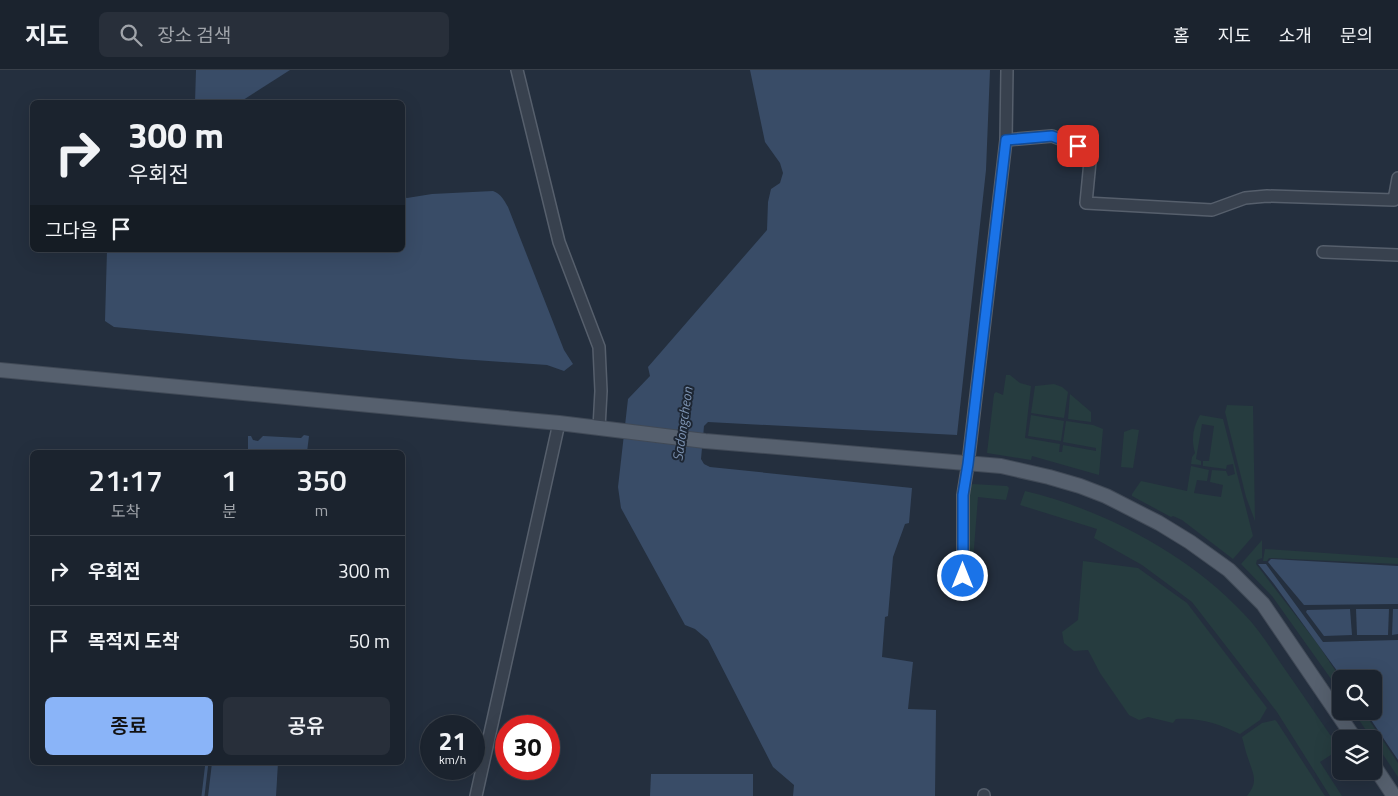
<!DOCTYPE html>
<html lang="ko">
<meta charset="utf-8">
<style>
body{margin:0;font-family:"Titillium Web","Noto Sans KR",sans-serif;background:#282f3a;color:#f1f3f6;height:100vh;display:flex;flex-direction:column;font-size:19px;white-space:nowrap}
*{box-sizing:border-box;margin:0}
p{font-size:16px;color:#a0a4aa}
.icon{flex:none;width:28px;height:28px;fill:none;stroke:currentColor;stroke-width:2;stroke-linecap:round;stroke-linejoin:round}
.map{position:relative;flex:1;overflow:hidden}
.details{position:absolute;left:30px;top:380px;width:375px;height:315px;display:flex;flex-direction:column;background:#1b232e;border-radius:8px;box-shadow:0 5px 20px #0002,0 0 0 1px #39404a}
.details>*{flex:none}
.banner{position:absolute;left:30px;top:30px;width:375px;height:152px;border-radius:8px;box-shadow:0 5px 20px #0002,0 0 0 1px #39404a;background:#1b232e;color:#f1f3f6;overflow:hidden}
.fabs{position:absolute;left:1332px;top:600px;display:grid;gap:10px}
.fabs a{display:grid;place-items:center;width:50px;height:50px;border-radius:8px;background:#1b232e;box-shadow:0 5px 20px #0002,0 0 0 1px #39404a;font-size:25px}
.speed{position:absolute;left:420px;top:645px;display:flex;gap:10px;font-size:25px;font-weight:700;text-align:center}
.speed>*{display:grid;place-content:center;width:65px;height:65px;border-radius:50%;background:#1b232e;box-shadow:0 5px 20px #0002,0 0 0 1px #39404a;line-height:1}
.speed small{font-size:12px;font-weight:400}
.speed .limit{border:8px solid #d22;background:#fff;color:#111}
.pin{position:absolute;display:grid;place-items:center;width:42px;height:42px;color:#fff;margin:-21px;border-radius:10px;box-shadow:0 2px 8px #0006}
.me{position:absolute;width:55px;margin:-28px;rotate:0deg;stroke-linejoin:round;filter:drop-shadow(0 0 4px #0008)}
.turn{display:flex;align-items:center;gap:18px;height:105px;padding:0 15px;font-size:22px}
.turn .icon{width:65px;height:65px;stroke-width:2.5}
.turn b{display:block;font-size:35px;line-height:42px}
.then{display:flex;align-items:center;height:48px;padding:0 15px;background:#0003;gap:10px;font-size:19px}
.eta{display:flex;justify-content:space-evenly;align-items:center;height:85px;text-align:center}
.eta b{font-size:30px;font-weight:600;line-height:35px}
.action{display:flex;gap:10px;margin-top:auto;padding:10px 15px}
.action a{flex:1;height:58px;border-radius:8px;background:#8ab4f8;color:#111;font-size:20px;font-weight:600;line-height:58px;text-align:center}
.action a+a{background:#282f3a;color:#f1f3f6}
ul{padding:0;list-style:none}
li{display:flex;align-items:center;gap:15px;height:70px;padding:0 15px;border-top:1px solid #39404a}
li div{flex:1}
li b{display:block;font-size:19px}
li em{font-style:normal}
header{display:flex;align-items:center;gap:30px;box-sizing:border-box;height:70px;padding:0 25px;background:#1b232e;border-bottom:1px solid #39404a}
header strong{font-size:24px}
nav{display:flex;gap:28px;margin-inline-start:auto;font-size:18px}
.search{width:350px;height:45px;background:#282f3a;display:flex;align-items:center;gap:12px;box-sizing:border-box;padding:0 18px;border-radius:8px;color:#a0a4aa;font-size:19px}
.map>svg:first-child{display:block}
.green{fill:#263c3f}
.water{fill:#394c67}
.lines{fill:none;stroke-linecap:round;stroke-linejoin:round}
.stream{stroke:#394c67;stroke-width:3}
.minor-casing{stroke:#565f6c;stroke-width:14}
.major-casing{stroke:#414a57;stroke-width:16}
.minor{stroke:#38414e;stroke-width:11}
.major{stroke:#56606e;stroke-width:14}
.route-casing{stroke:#114b97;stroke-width:12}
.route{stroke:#1a73e8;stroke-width:9}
.labels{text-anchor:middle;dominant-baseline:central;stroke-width:4;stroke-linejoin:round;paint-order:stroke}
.water-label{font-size:14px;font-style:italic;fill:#7c92b1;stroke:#1d2633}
</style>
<header>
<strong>지도</strong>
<div class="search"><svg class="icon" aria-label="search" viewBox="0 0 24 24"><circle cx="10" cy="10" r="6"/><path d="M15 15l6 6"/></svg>장소 검색</div>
<nav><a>홈</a><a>지도</a><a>소개</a><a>문의</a></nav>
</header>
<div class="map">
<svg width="1398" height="726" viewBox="0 0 1398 726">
<rect width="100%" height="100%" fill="#242f3e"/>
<g class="green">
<polygon points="1006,305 1010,305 1020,313 1031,316 1025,368 1060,374 1059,382 1062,382 1063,375 1096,381 1096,378 1063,372 1066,351 1093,355 1103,359 1099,405 1032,386 1031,390 987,383 994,324 996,322 1003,325"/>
<polygon points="1054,314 1062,317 1068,322 1064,348 1031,343 1035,316"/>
<polygon points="1070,324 1091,342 1091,352 1068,349"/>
<polygon points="1227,335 1253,336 1255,451 1246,427 1225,342"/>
<polygon points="1031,345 1064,351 1061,371 1028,366"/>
<path d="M1200,345L1223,349L1253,466L1233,489L1182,450L1173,446L1171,447L1132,426V424L1141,411L1187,421L1191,396L1209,400L1207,411L1197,410L1194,423L1221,427L1223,415L1210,412L1212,400L1226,401L1228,406L1235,404L1233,394L1227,395L1226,399L1203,396V391H1209L1214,356L1202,354L1196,389L1201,391V395L1191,394L1192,387L1195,383C1191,369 1193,357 1200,345Z"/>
<polygon points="1132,359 1139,360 1133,398 1121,397 1124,362"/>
<path d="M973,414L1007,416L1009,418L1006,430L978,427L973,491L969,492C964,467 967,440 970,416Z"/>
<path d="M1025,421C1102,439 1188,484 1243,543C1259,559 1271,579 1284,598C1303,625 1321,652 1340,679L1320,692L1342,726H1330L1277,642L1192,532L1142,495L1094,468L1097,459L1020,435Z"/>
<polygon points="1262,470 1262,488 1257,490 1256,494 1317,573 1341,609 1341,623 1272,526 1241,494"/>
<polygon points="1265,479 1398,488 1398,494 1269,488 1267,491 1263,491"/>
<path d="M1083,491L1138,498L1187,533L1267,638L1260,650L1240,664C1220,654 1198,647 1176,649L1173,653L1148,647L1139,650L1129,645L1100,603L1088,580L1074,581L1064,573L1062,562L1078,550Z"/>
<polygon points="1353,641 1363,641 1398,693 1398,707 1374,671 1374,669 1372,669"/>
<path d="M1275,650L1277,652L1325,726H1247C1258,712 1254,706 1249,691C1246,684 1244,674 1242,667L1262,653Z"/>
</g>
<g class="water">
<polygon points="196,0 290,0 240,32 195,32"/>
<polygon points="750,0 990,0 986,100 957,365 708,352 704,356 701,389 704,394 710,397 912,418 909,453 905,454 893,487 888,546 885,547 882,587 913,592 908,639 936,640 935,726 793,726 794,715 773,697 708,570 695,559 685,555 621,438 618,417 628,329 650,306 648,297 767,160 768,132 771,119 780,113 783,103 780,93 765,72"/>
<path d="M493,121C501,124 504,130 508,137L564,280L573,294L564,301L547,295L460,289L114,257L105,251L107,180H402L403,127L407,128L432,124Z"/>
<polygon points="304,365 309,366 307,382 248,382 248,366 251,366 253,370 258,371 263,366 301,368"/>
<polygon points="1271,489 1398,496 1398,534 1304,535 1268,492"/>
<polygon points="1258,494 1266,494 1323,572 1398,570 1398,690 1365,641 1374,641 1374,609 1343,609 1274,514"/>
<polygon points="1350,539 1352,565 1324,566 1306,542 1307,540"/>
<polygon points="1356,539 1389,539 1388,565 1357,565"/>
<polygon points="1393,539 1398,539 1398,564 1392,565"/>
<polygon points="212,693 278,693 276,726 208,726"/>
<polygon points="651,704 753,704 753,726 650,726"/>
</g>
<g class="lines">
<polyline class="stream" points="203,726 207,692"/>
<g class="minor-casing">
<g id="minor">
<polyline points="517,0 559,172 599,277 601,321 599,358"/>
<polyline points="1006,70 1052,66 1091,81 1086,133 1212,140 1245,128 1267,126 1394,130 1398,108"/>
<polyline points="1323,182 1398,185"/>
<polyline points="963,507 963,425 968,394 1006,70 1007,0"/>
<polyline points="984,725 984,726"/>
<polyline points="476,726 559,353"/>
</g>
</g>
<g class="major-casing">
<g id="major">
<polyline points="0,300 559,353 705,371 1001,396 1049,407 1080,416 1106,426 1159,453 1190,472 1229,500 1263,534 1355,669"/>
<polyline points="1374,696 1394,726"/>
</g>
</g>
<use href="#minor" class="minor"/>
<use href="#major" class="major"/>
</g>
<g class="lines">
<g class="route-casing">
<polyline id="route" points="963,506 963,425 968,394 1006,70 1052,66 1078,76"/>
</g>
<use href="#route" class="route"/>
</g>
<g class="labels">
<g class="water-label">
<text transform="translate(682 354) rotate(-82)">Sadongcheon</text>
</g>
</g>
</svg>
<div class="fabs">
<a><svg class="icon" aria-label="search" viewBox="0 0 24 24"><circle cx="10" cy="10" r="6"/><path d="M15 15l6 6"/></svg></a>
<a><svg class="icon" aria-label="layers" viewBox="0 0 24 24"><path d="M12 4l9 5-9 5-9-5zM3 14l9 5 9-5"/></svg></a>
</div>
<div class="speed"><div>21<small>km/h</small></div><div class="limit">30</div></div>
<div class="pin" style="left:1078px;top:76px;background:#d93025"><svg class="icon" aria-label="arrive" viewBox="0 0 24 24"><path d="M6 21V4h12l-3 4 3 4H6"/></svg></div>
<svg class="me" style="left:963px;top:506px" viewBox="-20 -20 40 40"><circle r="17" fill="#1a73e8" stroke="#fff" stroke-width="3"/><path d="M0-11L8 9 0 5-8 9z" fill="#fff"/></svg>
<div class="banner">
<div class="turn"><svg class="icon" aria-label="right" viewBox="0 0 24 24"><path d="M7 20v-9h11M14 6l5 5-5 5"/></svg><div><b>300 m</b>우회전</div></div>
<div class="then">그다음<svg class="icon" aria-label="arrive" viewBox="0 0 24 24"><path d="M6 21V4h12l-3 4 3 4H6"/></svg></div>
</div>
<section class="details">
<div class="eta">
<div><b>21:17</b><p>도착</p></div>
<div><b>1</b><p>분</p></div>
<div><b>350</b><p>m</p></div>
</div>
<ul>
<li><svg class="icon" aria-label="right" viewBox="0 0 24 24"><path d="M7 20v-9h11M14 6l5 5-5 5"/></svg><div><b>우회전</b></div><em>300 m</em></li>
<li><svg class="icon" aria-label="arrive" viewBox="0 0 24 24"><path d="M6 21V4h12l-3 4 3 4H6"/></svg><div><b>목적지 도착</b></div><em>50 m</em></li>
</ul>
<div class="action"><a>종료</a><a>공유</a></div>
</section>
</div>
